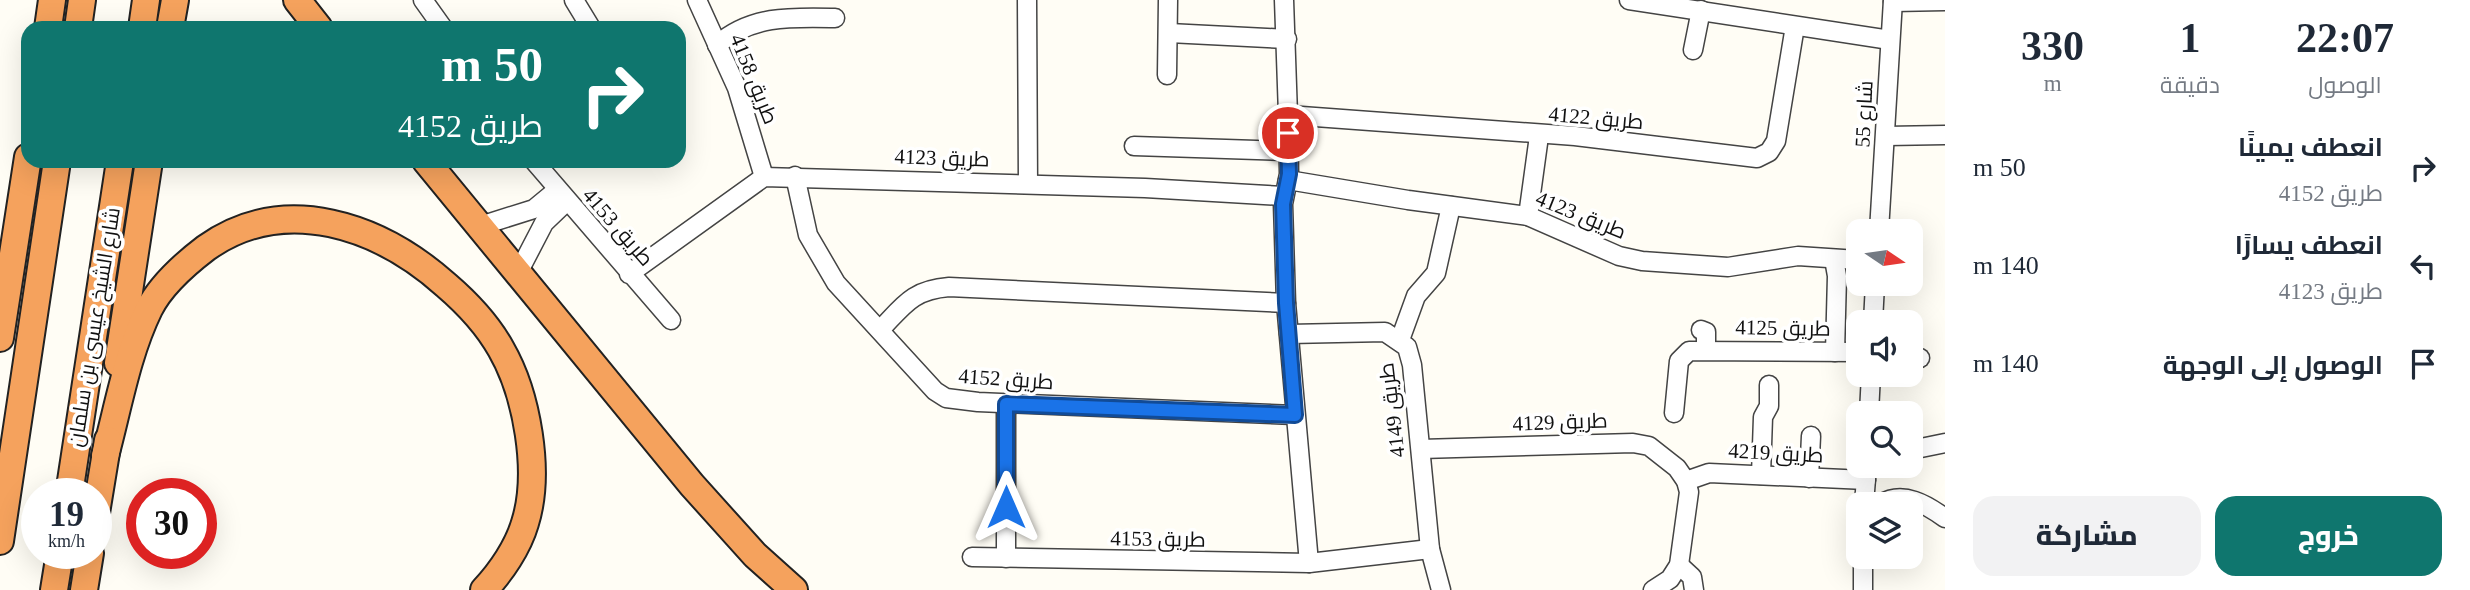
<!DOCTYPE html>
<html lang="ar">
<meta charset="utf-8">
<style>
body{margin:0;font-family:"Times New Roman",Cairo,serif;background:#f2f2f3;color:#1f2937;direction:rtl;height:100vh;display:flex;flex-direction:column;font-size:26px;white-space:nowrap}
*{box-sizing:border-box;margin:0}
p{font-size:23px;color:#747a83}
.icon{flex:none;width:38px;height:38px;fill:none;stroke:currentColor;stroke-width:2;stroke-linecap:round;stroke-linejoin:round}
.map{position:relative;flex:1;overflow:hidden;direction:ltr}
.sheet{display:flex;flex-direction:column;background:#fff;width:525px}
.sheet>*{flex:none}
.hud{position:absolute;left:21px;top:21px;width:665px;height:147px;border-radius:21px;box-shadow:0 7px 28px #0002;direction:rtl;background:#0f766e;color:#fff;overflow:hidden}
.needle{width:46px;rotate:103deg}
.fabs{position:absolute;left:1846px;top:219px;display:grid;gap:14px}
.fabs a{display:grid;place-items:center;width:77px;height:77px;border-radius:14px;background:#fff;box-shadow:0 7px 28px #0002;font-size:35px}
.speed{position:absolute;left:21px;top:478px;display:flex;gap:14px;font-size:35px;font-weight:700;text-align:center}
.speed>*{display:grid;place-content:center;width:91px;height:91px;border-radius:50%;background:#fff;box-shadow:0 7px 28px #0002;line-height:1}
.speed small{font-size:18px;font-weight:400}
.speed .limit{border:10px solid #d22;background:#fff;color:#111}
.pin{position:absolute;display:grid;place-items:center;width:60px;height:60px;color:#fff;margin:-30px;border:4px solid #fff;border-radius:50%;box-shadow:0 2px 7px #0007}
.me{position:absolute;width:77px;margin:-38px;rotate:0deg;stroke-linejoin:round;filter:drop-shadow(0 0 5px #0008)}
.turn{display:flex;align-items:center;gap:24px;height:147px;padding:0 28px;font-size:32px}
.turn .icon{width:91px;height:91px;stroke-width:2.5}
.turn b{display:block;font-size:49px;line-height:60px}
.eta{display:flex;justify-content:space-evenly;align-items:center;height:119px;text-align:center}
.eta b{font-size:42px;font-weight:800;line-height:49px}
.action{display:flex;gap:14px;margin-top:auto;padding:14px 28px}
.action a{flex:1;height:80px;border-radius:21px;background:#0f766e;color:#fff;font-size:28px;font-weight:800;line-height:80px;text-align:center}
.action a+a{background:#f2f2f3;color:#1f2937}
ul{padding:0;list-style:none}
li{display:flex;align-items:center;gap:21px;height:98px;padding:0 28px}
li div{flex:1}
li b{display:block;font-size:26px}
li em{font-style:normal}
main{display:flex;flex:1;min-height:0}
.map>svg:first-child{display:block}
.lines{fill:none;stroke-linecap:round;stroke-linejoin:round}
.minor-casing{stroke:#444;stroke-width:21}
.highway-casing{stroke:#222;stroke-width:30}
.minor{stroke:#fff;stroke-width:18}
.highway{stroke:#f5a25d;stroke-width:26}
.route-casing{stroke:#114b97;stroke-width:18}
.route{stroke:#1a73e8;stroke-width:12}
.labels{text-anchor:middle;dominant-baseline:central;stroke-width:7;stroke-linejoin:round;paint-order:stroke}
.street-label{font-size:21px;fill:#111;stroke:#fff}
</style>
<main>
<section class="sheet">
<div class="eta">
<div><b>22:07</b><p>الوصول</p></div>
<div><b>1</b><p>دقيقة</p></div>
<div><b>330</b><p>m</p></div>
</div>
<ul>
<li><svg class="icon" aria-label="right" viewBox="0 0 24 24"><path d="M7 20v-9h11M14 6l5 5-5 5"/></svg><div><b>انعطف يمينًا</b><p>طريق 4152</p></div><em>50 m</em></li>
<li><svg class="icon" aria-label="left" viewBox="0 0 24 24"><path d="M17 20v-9H6M10 6l-5 5 5 5"/></svg><div><b>انعطف يسارًا</b><p>طريق 4123</p></div><em>140 m</em></li>
<li><svg class="icon" aria-label="arrive" viewBox="0 0 24 24"><path d="M6 21V4h12l-3 4 3 4H6"/></svg><div><b>الوصول إلى الوجهة</b></div><em>140 m</em></li>
</ul>
<div class="action"><a>خروج</a><a>مشاركة</a></div>
</section>
<div class="map">
<svg width="1945" height="590" viewBox="0 0 1945 590">
<rect width="100%" height="100%" fill="#fffdf5"/>
<g class="lines">
<g class="minor-casing">
<g id="minor">
<polyline points="423,0 443,28"/>
<polyline points="574,0 591,28"/>
<polyline points="697,0 737,88 764,177"/>
<polyline points="1027,0 1028,184"/>
<polyline points="1284,0 1288,115 1289,174 1283,204 1286,303 1309,563"/>
<polyline points="1629,0 1890,40"/>
<polyline points="1893,2 1945,1"/>
<polyline points="1169,33 1287,39"/>
<path d="M717,45C751,15 792,17 835,18"/>
<polyline points="1693,50 1701,10"/>
<polyline points="1167,75 1168,0"/>
<polyline points="1288,115 1575,136 1757,158 1769,152 1776,141 1795,26"/>
<polyline points="1886,136 1945,135"/>
<polyline points="1134,146 1288,151"/>
<polyline points="534,161 671,320"/>
<polyline points="795,176 808,235 836,283 935,391 946,398 978,402 1295,415"/>
<polyline points="1288,180 1408,200 1528,216 1619,256 1642,261 1728,267 1798,256 1858,260"/>
<polyline points="1528,216 1539,136"/>
<polyline points="480,226 534,209 557,190"/>
<polyline points="1879,231 1893,0"/>
<polyline points="1834,259 1837,276 1835,352"/>
<polyline points="518,273 544,223 566,202"/>
<polyline points="629,274 764,177 1145,188 1283,196"/>
<polyline points="1873,322 1875,284"/>
<path d="M880,330C904,305 912,290 949,287L1286,303"/>
<polyline points="1701,330 1706,332 1706,350"/>
<polyline points="1289,334 1385,332 1407,347 1412,365 1430,549 1441,590"/>
<polyline points="1400,340 1416,296 1436,273 1451,206"/>
<polyline points="1911,358 1920,358"/>
<polyline points="1006,404 1006,558"/>
<polyline points="1674,413 1679,361 1689,351 1858,352"/>
<polyline points="1869,413 1871,374"/>
<polyline points="1421,449 1633,443 1649,446 1677,468 1686,481 1689,492 1679,565 1670,579 1653,590"/>
<polyline points="1911,450 1945,443"/>
<polyline points="1761,475 1763,417 1769,406 1769,385"/>
<polyline points="1809,478 1811,436"/>
<polyline points="1686,481 1709,473 1866,480"/>
<polyline points="1864,504 1867,466"/>
<path d="M1881,504C1903,490 1927,505 1945,518"/>
<polyline points="1863,556 1863,590"/>
<polyline points="972,557 1309,563 1430,549"/>
<polyline points="1679,565 1692,577 1694,590"/>
</g>
</g>
<g class="highway-casing">
<g id="highway">
<polyline points="297,0 319,28"/>
<polyline points="48,28 52,0"/>
<polyline points="78,28 82,0"/>
<polyline points="142,28 146,0"/>
<polyline points="170,28 175,0"/>
<polyline points="426,161 692,485 755,555 794,590"/>
<polyline points="0,338 28,157"/>
<polyline points="118,363 149,161"/>
<path d="M105,456C118,408 127,354 149,309C161,285 185,264 206,248C285,192 380,226 446,285C467,303 487,324 501,349C527,394 541,472 525,523C518,547 501,572 484,590"/>
<polyline points="69,494 120,161"/>
<polyline points="96,513 108,440"/>
<polyline points="0,541 57,161"/>
<polyline points="54,590 60,553"/>
<polyline points="84,590 90,553"/>
</g>
</g>
<use href="#minor" class="minor"/>
<use href="#highway" class="highway"/>
</g>
<g class="lines">
<g class="route-casing">
<polyline id="route" points="1006,507 1006,404 1295,415 1286,303 1283,204 1289,174 1288,133"/>
</g>
<use href="#route" class="route"/>
</g>
<g class="labels">
<g class="street-label">
<text transform="translate(754 79) rotate(68)">طريق 4158</text>
<text transform="translate(1864 114) rotate(-87)">شارع 55</text>
<text transform="translate(1596 118) rotate(5)">طريق 4122</text>
<text transform="translate(942 158) rotate(2)">طريق 4123</text>
<text transform="translate(1581 215) rotate(22)">طريق 4123</text>
<text transform="translate(618 227) rotate(49)">طريق 4153</text>
<text transform="translate(94 327) rotate(-81)">شارع الشيخ عيسى بن سلمان</text>
<text transform="translate(1783 328) rotate(1)">طريق 4125</text>
<text transform="translate(1006 379) rotate(4)">طريق 4152</text>
<text transform="translate(1392 410) rotate(-97)">طريق 4149</text>
<text transform="translate(1560 422) rotate(-2)">طريق 4129</text>
<text transform="translate(1776 453) rotate(3)">طريق 4219</text>
<text transform="translate(1158 539) rotate(1)">طريق 4153</text>
</g>
</g>
</svg>
<div class="fabs">
<a><svg class="needle" viewBox="-14 -14 28 28"><path d="M0-13l5 13h-10z" fill="#e53935"/><path d="M0 13l5-13h-10z" fill="#747a83"/></svg></a>
<a><svg class="icon" aria-label="sound" viewBox="0 0 24 24"><path d="M4 9h4l5-4v14l-5-4H4zM17 9q2 3 0 6"/></svg></a>
<a><svg class="icon" aria-label="search" viewBox="0 0 24 24"><circle cx="10" cy="10" r="6"/><path d="M15 15l6 6"/></svg></a>
<a><svg class="icon" aria-label="layers" viewBox="0 0 24 24"><path d="M12 4l9 5-9 5-9-5zM3 14l9 5 9-5"/></svg></a>
</div>
<div class="speed"><div>19<small>km/h</small></div><div class="limit">30</div></div>
<div class="pin" style="left:1288px;top:133px;background:#d93025"><svg class="icon" aria-label="arrive" viewBox="0 0 24 24"><path d="M6 21V4h12l-3 4 3 4H6"/></svg></div>
<svg class="me" style="left:1006px;top:507px" viewBox="-20 -20 40 40"><path d="M0-17L14 15 0 8-14 15z" fill="#1a73e8" stroke="#fff" stroke-width="4"/></svg>
<div class="hud">
<div class="turn"><svg class="icon" aria-label="right" viewBox="0 0 24 24"><path d="M7 20v-9h11M14 6l5 5-5 5"/></svg><div><b>50 m</b>طريق 4152</div></div>
</div>
</div>
</main>
